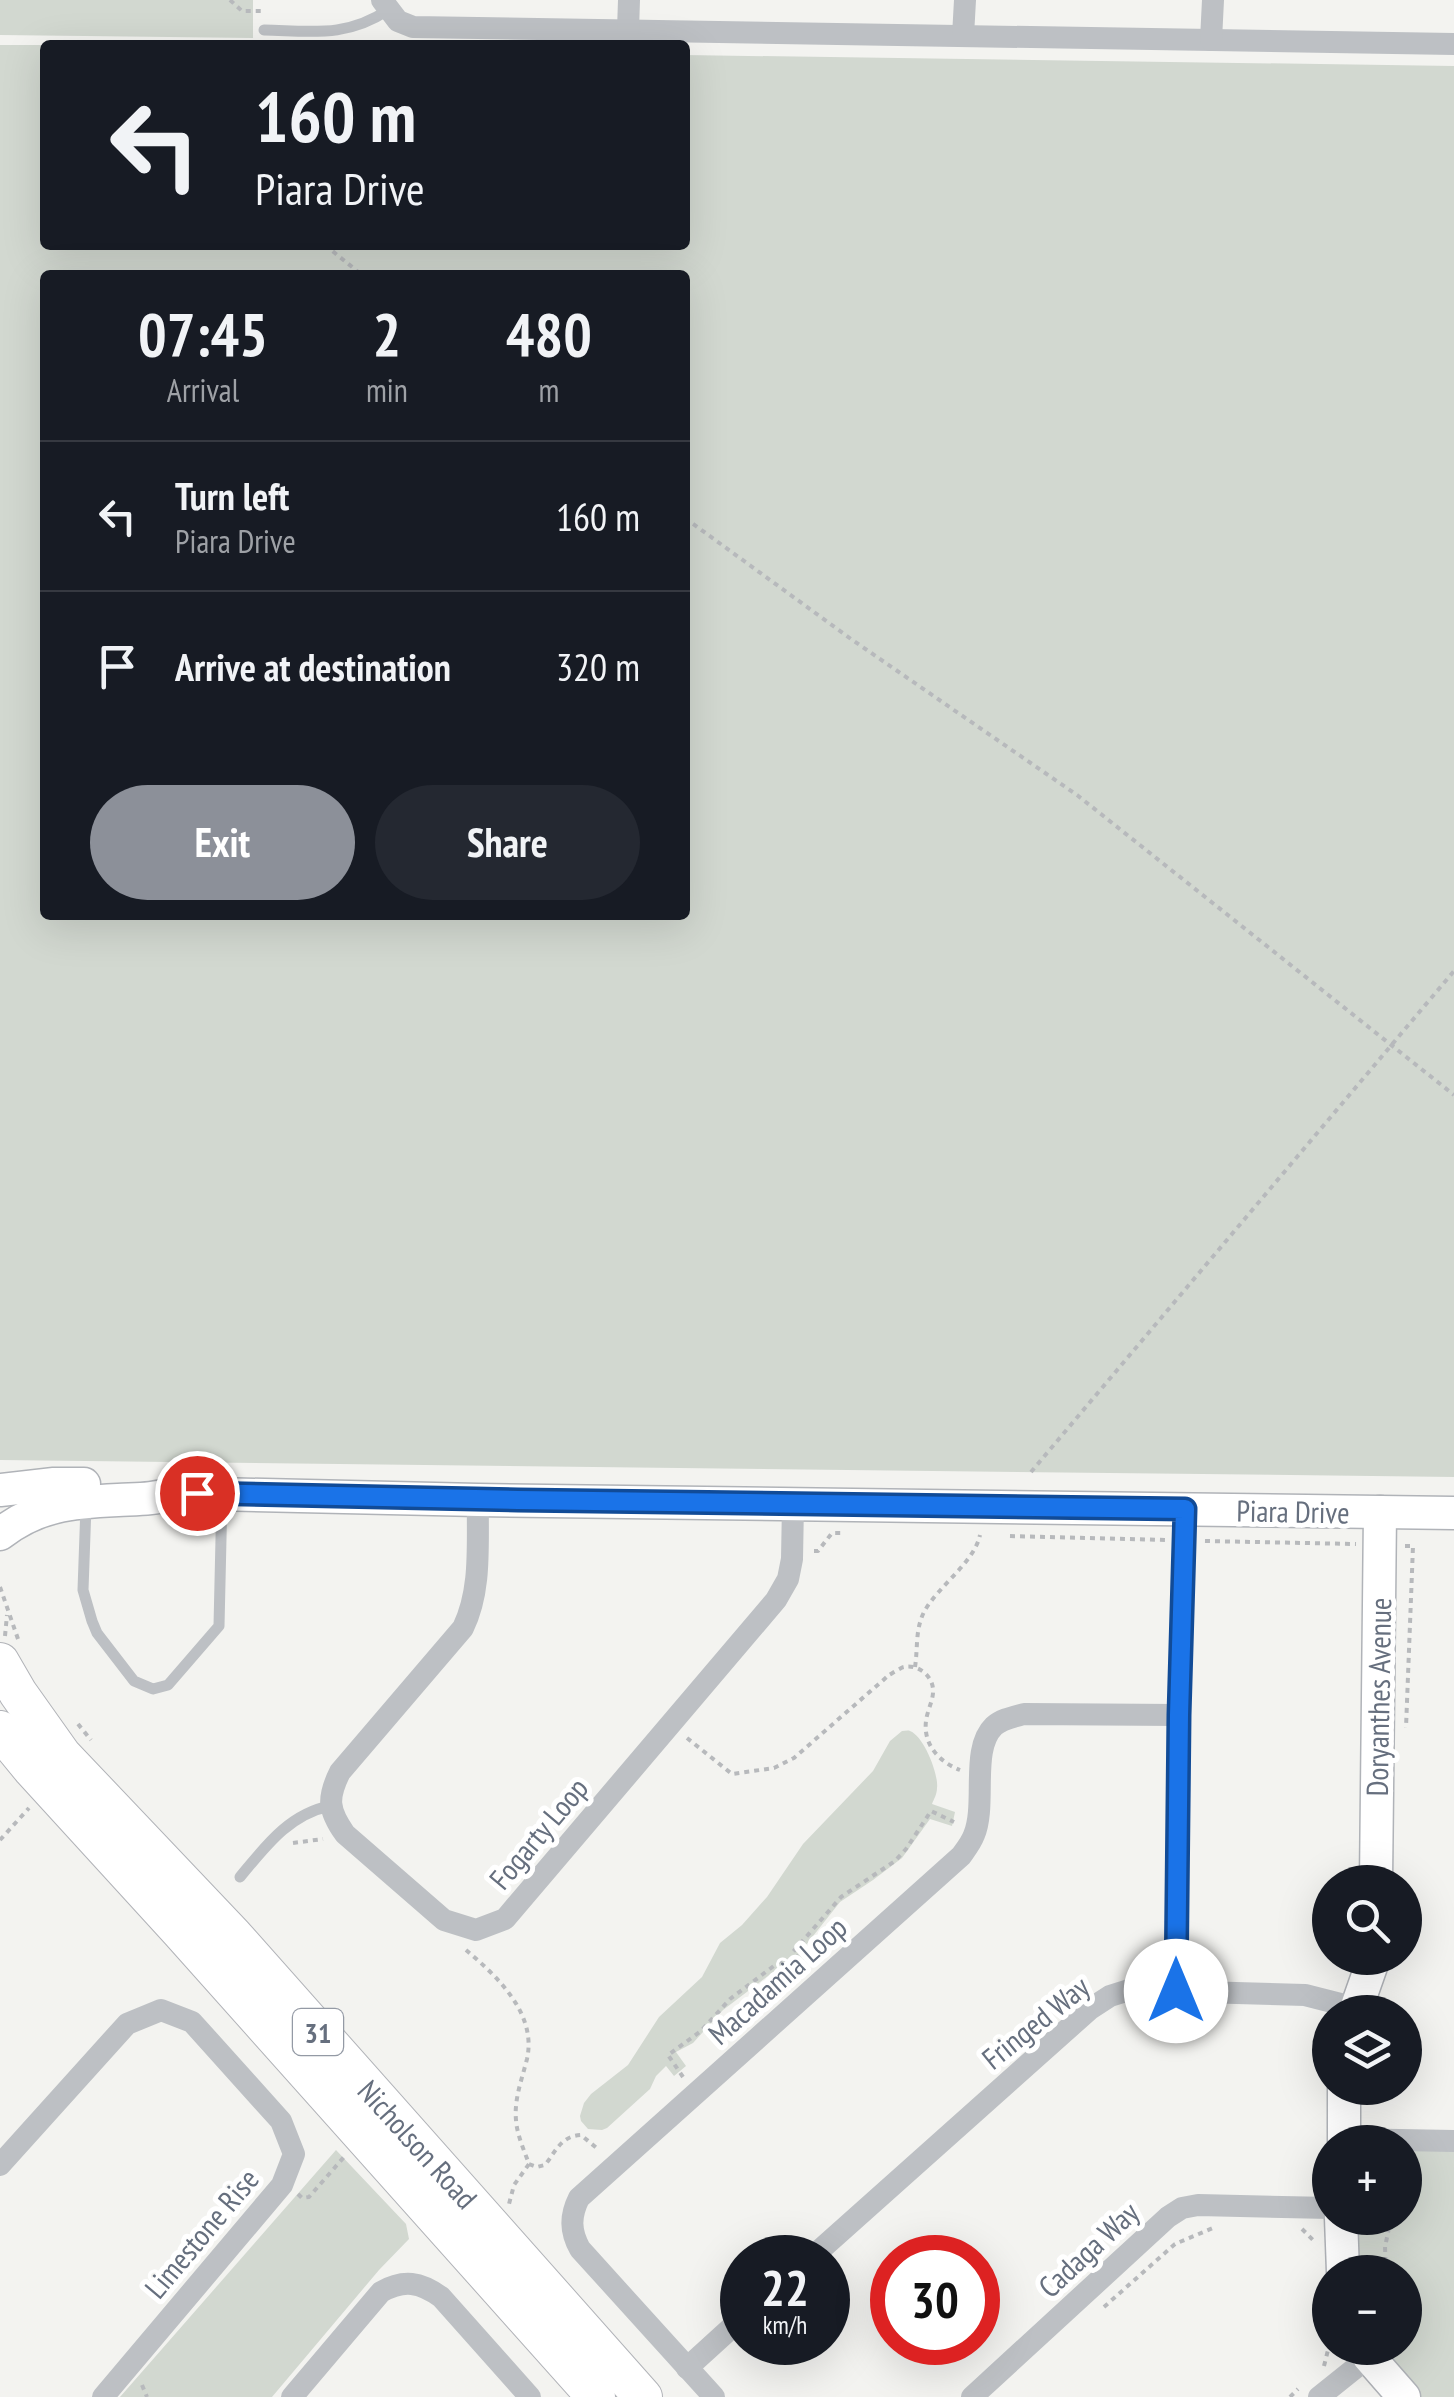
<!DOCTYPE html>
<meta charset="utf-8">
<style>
body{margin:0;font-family:"PT Sans Narrow",sans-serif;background:#242831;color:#f1f3f6;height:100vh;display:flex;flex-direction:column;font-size:38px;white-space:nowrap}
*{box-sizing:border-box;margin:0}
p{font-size:32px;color:#9ea1a6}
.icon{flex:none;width:55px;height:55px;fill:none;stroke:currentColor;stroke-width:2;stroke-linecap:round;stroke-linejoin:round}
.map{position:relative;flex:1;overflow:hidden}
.details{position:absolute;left:40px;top:270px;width:650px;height:650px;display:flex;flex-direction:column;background:#171b24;border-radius:10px;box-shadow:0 10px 40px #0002}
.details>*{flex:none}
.hud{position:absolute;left:40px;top:40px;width:650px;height:210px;border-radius:10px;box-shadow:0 10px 40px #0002;background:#171b24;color:#f1f3f6;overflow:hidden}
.buttons{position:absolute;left:1312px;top:1865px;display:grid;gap:20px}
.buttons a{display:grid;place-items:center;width:110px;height:110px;border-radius:50%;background:#171b24;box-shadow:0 10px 40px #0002;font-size:50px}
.speed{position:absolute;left:720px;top:2235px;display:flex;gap:20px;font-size:50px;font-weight:700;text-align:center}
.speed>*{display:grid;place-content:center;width:130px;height:130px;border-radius:50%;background:#171b24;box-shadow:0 10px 40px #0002;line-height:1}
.speed small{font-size:25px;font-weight:400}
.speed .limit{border:15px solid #d22;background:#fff;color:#111}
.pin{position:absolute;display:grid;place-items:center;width:85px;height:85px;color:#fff;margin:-42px;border:5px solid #fff;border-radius:50%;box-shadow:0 2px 10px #0007}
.me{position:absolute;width:110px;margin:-55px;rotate:0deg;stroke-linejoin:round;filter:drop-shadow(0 0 8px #0008)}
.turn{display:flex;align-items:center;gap:35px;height:210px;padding:0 50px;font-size:45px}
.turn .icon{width:130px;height:130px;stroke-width:2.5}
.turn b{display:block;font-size:70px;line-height:85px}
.eta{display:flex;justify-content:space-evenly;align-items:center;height:170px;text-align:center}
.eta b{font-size:60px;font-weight:600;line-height:70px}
.action{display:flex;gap:20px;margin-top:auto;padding:20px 50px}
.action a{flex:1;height:115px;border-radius:60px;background:#8c9099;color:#fff;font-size:40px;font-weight:600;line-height:115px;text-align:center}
.action a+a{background:#242831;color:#f1f3f6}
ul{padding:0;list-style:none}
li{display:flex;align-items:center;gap:30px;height:150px;padding:0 50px;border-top:2px solid #363941}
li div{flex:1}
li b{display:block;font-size:38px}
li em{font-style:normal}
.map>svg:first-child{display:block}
.green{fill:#d2d8d0;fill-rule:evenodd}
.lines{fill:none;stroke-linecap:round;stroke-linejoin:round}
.secondary-casing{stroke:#b0b3b8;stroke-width:35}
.primary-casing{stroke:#b1b3b8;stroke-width:40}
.path{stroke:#b7b9bc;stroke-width:4;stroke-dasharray:5 5;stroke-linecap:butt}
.lane{stroke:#bdc0c4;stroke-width:11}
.street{stroke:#bdc0c4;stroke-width:22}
.secondary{stroke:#fff;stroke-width:32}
.primary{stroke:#fff;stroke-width:38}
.route-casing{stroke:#114b97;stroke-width:25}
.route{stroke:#1a73e8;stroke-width:18}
.labels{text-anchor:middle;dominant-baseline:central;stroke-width:10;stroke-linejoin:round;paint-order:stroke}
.shield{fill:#fff;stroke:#949aa5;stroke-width:2.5}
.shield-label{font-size:28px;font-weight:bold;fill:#666f7e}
.street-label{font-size:30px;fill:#666f7e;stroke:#fff}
</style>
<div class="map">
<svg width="1454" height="2397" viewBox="0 0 1454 2397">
<rect width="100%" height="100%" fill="#f3f3f0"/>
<g class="green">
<polygon points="0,0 253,0 253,38 0,35"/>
<path d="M0,45H45V245H685V55L1454,66V1477L0,1460ZM45,275H685V915H45Z"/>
<path d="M902,1731C905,1731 908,1730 910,1731C924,1736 939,1775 937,1788C937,1794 934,1799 932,1804L955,1812L952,1826L930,1819L902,1858L873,1880L840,1902L802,1950L808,1956L789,1975L780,1967L723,2010L693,2043L676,2052L686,2066L674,2076L666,2066L656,2076L650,2089L607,2128L602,2130L588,2129L581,2121L580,2116L584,2103L591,2094L628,2065L659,2017L702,1977L720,1943L742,1925L767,1897L803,1844L873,1771L890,1741Z"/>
<polygon points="1405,2149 1454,2151 1454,2397 1421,2397 1380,2348 1405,2348 1405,2272 1354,2272 1355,2218 1405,2218"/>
<polygon points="336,2150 406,2224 409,2239 379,2270 272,2397 120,2397"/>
</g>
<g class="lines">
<g class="secondary-casing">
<g id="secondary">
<polyline points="0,1490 54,1484 84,1484"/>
<path d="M0,1534C37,1505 72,1502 118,1500C136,1499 154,1500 172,1493L478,1500L1454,1513"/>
<polyline points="1376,1882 1380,1512"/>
<polyline points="1355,2012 1374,1958"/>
<polyline points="1344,2142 1344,2088"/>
<polyline points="1341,2218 1343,2272"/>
<polyline points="1364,2348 1369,2357 1404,2397"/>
</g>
</g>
<g class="primary-casing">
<g id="primary">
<polyline points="0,1662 18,1693 62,1755 233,1935 643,2397"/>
<polyline points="0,1730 32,1769 180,1931 596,2397"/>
</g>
</g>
<g class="path">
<polyline points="230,0 242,11 264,11"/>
<polyline points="325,245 362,275"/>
<polyline points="685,518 851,639 1077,795 1454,1095"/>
<polyline points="1031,1472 1454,971"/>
<polyline points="1010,1536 1166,1540"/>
<polyline points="1205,1541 1356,1544"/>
<polyline points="1405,1546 1413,1546 1406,1728"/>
<polyline points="814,1551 818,1551 832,1533 841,1533"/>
<polyline points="0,1587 18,1639"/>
<polyline points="5,1636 7,1615"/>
<path d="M915,1667C918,1648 915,1630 924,1612C938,1586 974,1563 980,1535"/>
<polyline points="78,1724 91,1740"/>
<path d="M687,1738L732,1774L774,1768L794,1758L889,1675C891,1674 902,1667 904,1667C917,1664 932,1675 933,1689C934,1699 927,1711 926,1721C923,1744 939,1762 960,1770"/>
<polyline points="0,1840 29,1808"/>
<polyline points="293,1843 323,1839"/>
<path d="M466,1950C498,1977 537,2014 527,2059C522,2079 514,2099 516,2120C517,2135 524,2150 529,2164L514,2185L509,2204"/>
<polyline points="805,1967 793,1952 841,1897 895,1861 906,1849 931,1811 954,1822"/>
<polyline points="683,2077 668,2055 701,2031 730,1999 783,1959 797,1976"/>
<path d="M529,2164L537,2167L545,2165C556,2151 561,2136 581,2135L599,2150"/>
<polyline points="298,2194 302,2198 309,2197 344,2157"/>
<polyline points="1302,2229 1316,2243"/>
<polyline points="781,2258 793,2247"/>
<polyline points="1386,2272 1385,2247 1391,2218"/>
<polyline points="1322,2290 1322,2311 1330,2336"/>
<polyline points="1104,2307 1175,2244 1213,2228"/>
<polyline points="1324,2366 1330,2342"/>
<polyline points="142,2385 147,2397"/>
<polyline points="1290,2397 1298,2389"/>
</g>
<g class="lane">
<path d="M264,30C311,31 346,38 388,10"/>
<polyline points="86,1506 83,1590 92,1621 97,1633 134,1681 153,1689 168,1685 219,1626 222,1495"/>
<path d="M240,1877C265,1847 289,1814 330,1806"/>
</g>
<g class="street">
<polyline points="382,0 398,21 413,27 1454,44"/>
<polyline points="628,30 629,0"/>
<polyline points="963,36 965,0"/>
<polyline points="1211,40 1213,0"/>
<path d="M478,1500C477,1543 482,1589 463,1628L340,1772C327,1798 328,1810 345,1834L444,1920L476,1930L505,1919L776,1600L788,1579L792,1559L793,1504"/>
<polyline points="1176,1991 1179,1715 1185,1509"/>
<polyline points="1344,2139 1454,2141"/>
<polyline points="0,2165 127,2024 161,2010 192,2022 281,2121 294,2154 282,2185 103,2397"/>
<polyline points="811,2258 1090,2009 1110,1996 1129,1990 1305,1995 1356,2008"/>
<polyline points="687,2368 742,2318"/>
<path d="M292,2397L381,2292C404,2279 420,2282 441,2297L530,2397"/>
<path d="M714,2397L580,2249C570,2231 570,2216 579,2198L961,1856C966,1849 971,1843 974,1835C987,1804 970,1749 994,1726C1002,1719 1013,1717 1024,1714L1179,1715"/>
<polyline points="972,2397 1168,2217 1182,2208 1198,2205 1330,2208"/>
<polyline points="1319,2397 1369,2357"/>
</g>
<use href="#secondary" class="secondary"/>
<use href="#primary" class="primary"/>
</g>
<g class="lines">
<g class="route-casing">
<polyline id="route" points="197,1493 518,1500 1185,1509 1179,1715 1176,1991"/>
</g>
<use href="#route" class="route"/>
</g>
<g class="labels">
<rect class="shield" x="293" y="2009" width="50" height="46" rx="8"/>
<g class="shield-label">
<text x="318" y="2032">31</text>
</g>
<g class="street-label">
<text transform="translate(1293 1511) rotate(1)">Piara Drive</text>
<text transform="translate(1378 1697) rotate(-89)">Doryanthes Avenue</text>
<text transform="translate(538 1833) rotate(-50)">Fogarty Loop</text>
<text transform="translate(777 1980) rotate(-42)">Macadamia Loop</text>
<text transform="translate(1035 2022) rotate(-39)">Fringed Way</text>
<text transform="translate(418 2144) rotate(48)">Nicholson Road</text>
<text transform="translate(201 2233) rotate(-50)">Limestone Rise</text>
<text transform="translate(1088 2249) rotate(-43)">Cadaga Way</text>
</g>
</g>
</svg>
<div class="buttons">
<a><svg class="icon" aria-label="search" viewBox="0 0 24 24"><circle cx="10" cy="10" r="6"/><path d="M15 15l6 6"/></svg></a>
<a><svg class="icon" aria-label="layers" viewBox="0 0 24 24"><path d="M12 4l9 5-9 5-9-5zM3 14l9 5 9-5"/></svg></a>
<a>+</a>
<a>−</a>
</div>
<div class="speed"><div>22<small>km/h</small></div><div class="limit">30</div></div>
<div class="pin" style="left:197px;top:1493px;background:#d93025"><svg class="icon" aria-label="arrive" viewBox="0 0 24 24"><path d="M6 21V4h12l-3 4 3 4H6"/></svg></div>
<svg class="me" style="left:1176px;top:1991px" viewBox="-20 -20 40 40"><circle r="19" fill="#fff"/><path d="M0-13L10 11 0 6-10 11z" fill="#1a73e8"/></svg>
<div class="hud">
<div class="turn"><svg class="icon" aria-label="left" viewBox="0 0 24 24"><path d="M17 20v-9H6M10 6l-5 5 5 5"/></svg><div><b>160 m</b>Piara Drive</div></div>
</div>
<section class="details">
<div class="eta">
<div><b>07:45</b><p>Arrival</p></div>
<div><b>2</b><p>min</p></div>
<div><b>480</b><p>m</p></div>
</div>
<ul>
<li><svg class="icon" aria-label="left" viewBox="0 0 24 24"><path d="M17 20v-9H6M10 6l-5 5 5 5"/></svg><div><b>Turn left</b><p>Piara Drive</p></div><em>160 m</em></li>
<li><svg class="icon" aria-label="arrive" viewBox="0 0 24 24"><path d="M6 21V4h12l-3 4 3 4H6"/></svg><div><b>Arrive at destination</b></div><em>320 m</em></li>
</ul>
<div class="action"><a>Exit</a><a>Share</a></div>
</section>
</div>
